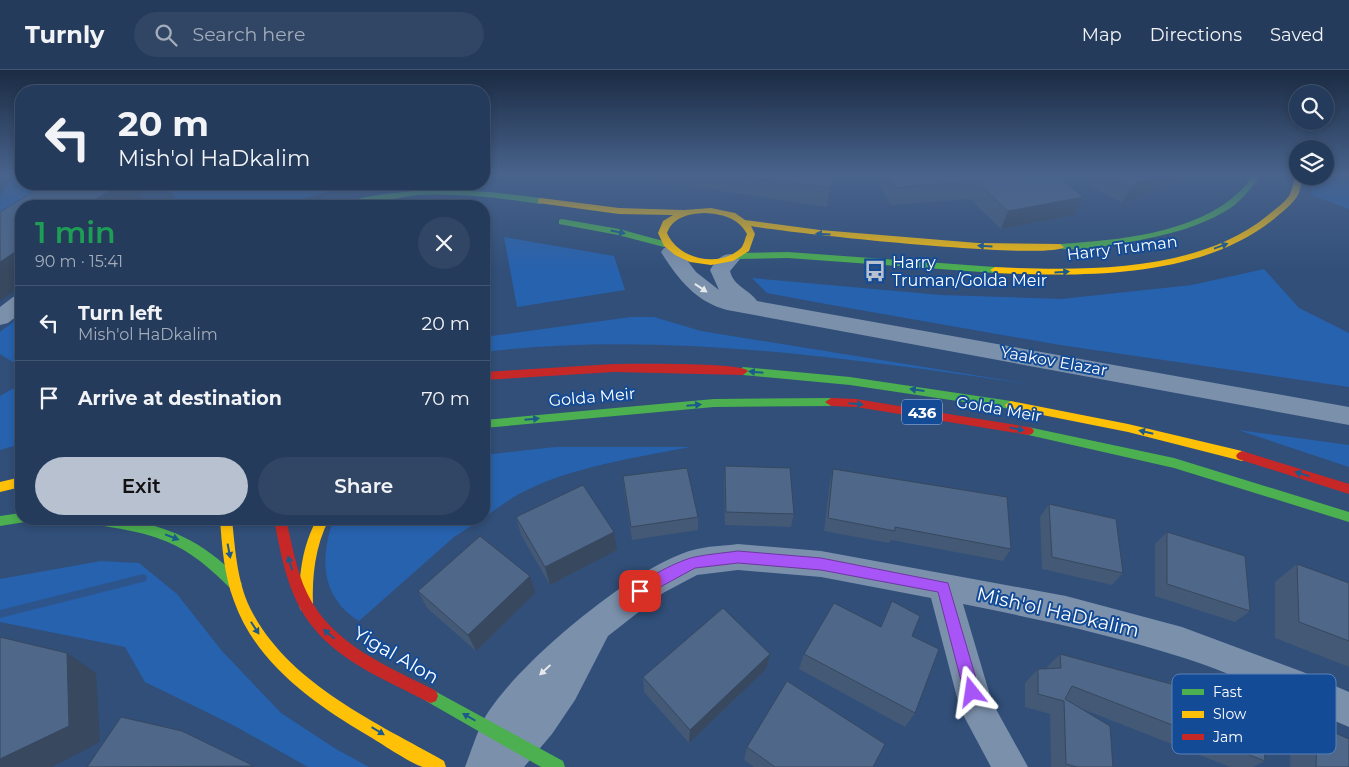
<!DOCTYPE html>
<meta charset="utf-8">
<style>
body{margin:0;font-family:Montserrat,sans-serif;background:#314664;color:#f1f3f6;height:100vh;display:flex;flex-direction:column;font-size:19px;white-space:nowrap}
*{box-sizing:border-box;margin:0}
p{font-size:16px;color:#a3adbb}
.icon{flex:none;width:28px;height:28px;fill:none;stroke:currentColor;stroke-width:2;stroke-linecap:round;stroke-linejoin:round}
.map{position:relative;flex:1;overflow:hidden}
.details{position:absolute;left:15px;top:130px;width:475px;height:325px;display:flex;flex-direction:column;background:#253b5b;border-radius:20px;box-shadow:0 2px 8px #0003,0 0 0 1px #425571}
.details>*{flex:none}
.guide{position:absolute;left:15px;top:15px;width:475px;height:105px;border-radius:20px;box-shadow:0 2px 8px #0003,0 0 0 1px #425571;background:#253b5b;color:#f1f3f6;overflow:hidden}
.controls{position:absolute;left:1289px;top:15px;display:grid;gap:10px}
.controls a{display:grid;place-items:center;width:45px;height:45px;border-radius:50%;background:#253b5b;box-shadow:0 2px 8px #0003,0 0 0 1px #425571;font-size:25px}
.pin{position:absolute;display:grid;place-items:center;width:42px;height:42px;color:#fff;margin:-21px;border-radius:10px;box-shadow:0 2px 8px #0006}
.me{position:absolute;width:55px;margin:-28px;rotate:345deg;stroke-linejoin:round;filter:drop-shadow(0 0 4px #0008)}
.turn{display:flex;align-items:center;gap:18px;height:105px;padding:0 20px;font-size:22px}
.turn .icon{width:65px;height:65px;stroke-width:2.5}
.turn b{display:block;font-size:35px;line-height:42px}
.round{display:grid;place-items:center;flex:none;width:52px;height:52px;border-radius:26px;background:#314664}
.summary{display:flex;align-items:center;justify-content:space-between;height:85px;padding:0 20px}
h1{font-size:30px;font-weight:600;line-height:38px;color:#1e9e55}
.cta{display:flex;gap:10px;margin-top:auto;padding:10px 20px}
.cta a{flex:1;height:58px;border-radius:30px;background:#b7c1d0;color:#111;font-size:20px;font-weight:600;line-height:58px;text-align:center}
.cta a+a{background:#314664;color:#f1f3f6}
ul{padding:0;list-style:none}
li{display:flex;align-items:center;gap:15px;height:75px;padding:0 20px;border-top:1px solid #425571}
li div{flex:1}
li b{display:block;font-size:19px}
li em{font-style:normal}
header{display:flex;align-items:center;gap:30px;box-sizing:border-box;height:70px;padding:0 25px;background:#253b5b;border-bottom:1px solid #425571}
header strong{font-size:24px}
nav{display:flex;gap:28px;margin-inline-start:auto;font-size:18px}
.search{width:350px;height:45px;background:#314664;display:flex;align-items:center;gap:12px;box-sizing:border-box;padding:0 18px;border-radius:28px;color:#a3adbb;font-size:19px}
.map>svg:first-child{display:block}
.green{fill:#2762ae}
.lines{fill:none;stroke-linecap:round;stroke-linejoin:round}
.stream{fill:#2d558c;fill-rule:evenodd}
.street{fill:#7b90ab;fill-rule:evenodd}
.fast{fill:#4caf50;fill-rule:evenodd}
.slow{fill:#ffc107;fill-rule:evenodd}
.jam{fill:#c62828;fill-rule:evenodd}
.wall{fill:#445975}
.shaded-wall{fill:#37485f}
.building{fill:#4f6788;stroke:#37485f}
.oneway{fill:#1c5a8c}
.oneway2{fill:#e5e9ee}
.route{fill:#a855f7;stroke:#6d37a1}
.labels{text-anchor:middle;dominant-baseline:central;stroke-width:4;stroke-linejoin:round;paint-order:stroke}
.shield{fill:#134b97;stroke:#b8c9e0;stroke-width:1}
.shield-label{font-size:15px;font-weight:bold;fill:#fff}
.street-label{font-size:16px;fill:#fff;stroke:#134b97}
.poi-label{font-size:16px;fill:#fff;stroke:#134b97;text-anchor:start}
.near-street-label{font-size:19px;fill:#fff;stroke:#134b97}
.key{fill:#134b97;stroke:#5a81b6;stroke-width:1}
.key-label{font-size:14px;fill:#fff}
</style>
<header>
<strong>Turnly</strong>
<div class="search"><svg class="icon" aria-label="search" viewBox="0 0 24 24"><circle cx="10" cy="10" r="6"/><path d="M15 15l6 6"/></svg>Search here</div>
<nav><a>Map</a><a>Directions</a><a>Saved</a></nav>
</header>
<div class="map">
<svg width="1349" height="697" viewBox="0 0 1349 697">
<rect width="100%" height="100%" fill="#314f79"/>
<g class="green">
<polygon points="12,104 21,104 21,114 80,114 21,136 0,152 0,128"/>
<polygon points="1325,104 1349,104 1349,139 1311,125 1313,106 1325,106"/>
<polygon points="132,114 354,114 306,128 289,136 165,136 176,127 167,119"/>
<polygon points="504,167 614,186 625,220 517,237"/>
<polygon points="1264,199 1299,238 1349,263 1349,317 1060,275 826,234 767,223 752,208 941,225 1061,229 1192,215"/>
<polygon points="21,246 21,297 0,284 0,262"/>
<path d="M631,247H654L701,261L1029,314C853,289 661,260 484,282V267Z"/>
<polygon points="21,314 21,374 0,380 0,326"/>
<polygon points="1238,360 1349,375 1349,397"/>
<path d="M555,377H690C635,388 569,397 519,424C507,431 495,440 484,447V385Z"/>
<path d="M336,449H482L454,467L359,551C331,534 321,506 327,474C329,464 330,456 336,449Z"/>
<polygon points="101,491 139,493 177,524 222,581 281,643 336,679 369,697 308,697 233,655 145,612 125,577 0,552 0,509"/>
</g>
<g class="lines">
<polygon class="stream" points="143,504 146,505 147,508 146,511 143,512 0,548 0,540"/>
<g class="street">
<path d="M671,176L678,178L696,202L719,220L710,200C717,189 724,181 737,185L740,189L730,201C734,217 749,219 757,231L1349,337V355L727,240C696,232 677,208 661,182L664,178Z"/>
<polygon points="21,225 21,243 8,253 0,255 0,237 13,227"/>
<path d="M738,474L821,481L1066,526L1182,557L1303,602L1349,622V657C1293,634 1239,605 1181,587C1109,564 1037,549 963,534L992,632L1028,697H991L960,639L931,528L821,507L738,500L697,505L663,523L608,566L575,630L552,664L524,697H465C471,682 476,665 483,651C511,598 635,495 693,480C707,476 723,476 738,474Z"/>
</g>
<g class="fast">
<path d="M1253,104H1261C1251,119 1240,133 1224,142C1208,151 1190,158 1171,163C1154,168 1066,186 1056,177L1060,174C1118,170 1195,164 1239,122C1245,117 1249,110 1253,104Z"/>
<path d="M442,120L490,122L541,128L545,131L541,134C501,128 460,123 419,125C394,127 363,138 340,136C356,124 420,120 442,120Z"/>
<polygon points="562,149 619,159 667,172 668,174 664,177 618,165 559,154 559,150"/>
<polygon points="788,182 995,197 1000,200 995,203 788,188 736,189 731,186 736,183"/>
<polygon points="743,297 850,307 1011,331 1017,335 1011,339 850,315 743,305 738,301"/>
<polygon points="831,328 837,332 831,336 714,337 484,358 484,350 714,329"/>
<polygon points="1028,357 1174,388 1349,442 1349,452 1174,398 1024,364 1022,361 1024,358"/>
<polygon points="21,443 21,449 27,449 25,452 0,456 0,446"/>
<path d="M85,449C133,446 180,458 218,489C226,496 237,504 242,514L240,518L235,520L230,518C183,470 156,464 91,454L87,453Z"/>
<polygon points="431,619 563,691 565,697 541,697 426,631 424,626 426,621"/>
</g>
<g class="slow">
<path d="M1296,104L1298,106H1303C1301,112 1301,119 1298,125C1293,134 1282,142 1274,149C1202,208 1083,207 995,203L990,200L995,197C1081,201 1197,203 1267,146C1274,140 1283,134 1289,126C1293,119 1293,111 1296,104Z"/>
<path d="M541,128L619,138L684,140L711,138L735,143L745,150L820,160L978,173L1060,174L1064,177C1048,191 787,163 751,156L755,164L749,181L733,191L711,195L690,192L675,185L664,176L658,163L663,151L673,145L619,144L538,133V129ZM704,143C721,144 738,147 747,164C745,168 744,175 741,178C719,199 678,189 667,163C673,147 688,144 704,143Z"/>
<polygon points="1011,331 1128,354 1242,381 1246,383 1248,386 1246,389 1242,391 1128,362 1007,338 1005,335"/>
<polygon points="21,407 21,417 0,422 0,412"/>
<path d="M220,449H232C235,478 237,511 250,538C287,613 375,652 444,691L446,697C439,697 430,697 423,697C413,695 379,672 367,665C313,633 256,593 234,531C224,505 222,477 220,449Z"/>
<path d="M317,449H329C315,477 312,505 313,536L311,540L306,542L301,540L299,536C299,505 302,476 317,449Z"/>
</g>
<g class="jam">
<path d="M614,294C632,294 741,292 748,301L743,305L614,302L484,310V302Z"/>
<polygon points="831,328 856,329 1028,357 1032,358 1034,361 1032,364 1028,365 856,337 831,336 825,332"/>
<polygon points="1242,381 1349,414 1349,424 1238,389 1236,386 1238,383"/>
<path d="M274,449H286C292,474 296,500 307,523C332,575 388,596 436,621L438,626L436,631L431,633L426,631C386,610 340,592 312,556C288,526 281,486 274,449Z"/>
</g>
</g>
<g class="wall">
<polygon points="622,104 835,104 827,137 669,113"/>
<polygon points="873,104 1055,104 1074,145 1001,159 970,129 891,135"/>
<polygon points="1070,104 1181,104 1179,108 1122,133"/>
<polygon points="725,396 794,444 791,457 725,455 724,409"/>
<polygon points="833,399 1011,479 1003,491 891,470 889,473 824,461 830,412"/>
<polygon points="623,406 698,447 698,460 632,470 624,419"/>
<polygon points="1049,434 1123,503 1112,515 1042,499 1040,447"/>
<polygon points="516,447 617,480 550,515 521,465"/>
<polygon points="1167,462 1250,541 1235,552 1155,526 1155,474"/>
<polygon points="1297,494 1349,513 1349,597 1275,568 1275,512"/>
<polygon points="418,521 535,523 476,581 427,538"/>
<polygon points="892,531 912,566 915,643 905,657 799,599 804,584 881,556"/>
<polygon points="770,584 766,599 689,673 644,622 643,607"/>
<polygon points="1060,584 1168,613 1171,610 1265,691 1253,697 1230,697 1080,638 1113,697 1051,697 1050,644 1025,637 1025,613 1038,599 1047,599 1047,597"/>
<polygon points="1317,655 1349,697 1290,697 1291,668"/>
<polygon points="747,677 873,697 754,697 744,690"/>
</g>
<g class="shaded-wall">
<polygon points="834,104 835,104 827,137 830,118"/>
<polygon points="1159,104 1181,104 1179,108 1122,133 1131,116"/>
<polygon points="120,114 135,114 145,131 138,136 85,136"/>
<polygon points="1083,127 1074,145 1001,159 1008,141"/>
<polygon points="21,178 21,216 0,231 0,192"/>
<polygon points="614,462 617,480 550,515 545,497"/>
<polygon points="530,506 535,523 476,581 468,565"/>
<polygon points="67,583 96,603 100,672 52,697 0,697 0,689"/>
<polygon points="770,584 766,599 689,673 690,660"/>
</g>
<g class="building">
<polygon points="728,104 834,104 830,118"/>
<polygon points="887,104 1055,104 1083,127 1008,141 976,111 896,118"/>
<polygon points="1109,104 1159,104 1131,116"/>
<polygon points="46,114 120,114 85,136 21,136 21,178 0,192 0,142"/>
<polygon points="725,396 790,398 794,444 726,442"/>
<polygon points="687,398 698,447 631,457 623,406"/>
<polygon points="833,399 1007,427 1011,479 895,457 895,461 828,448"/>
<polygon points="583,415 614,462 545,497 516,447"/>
<polygon points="1049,434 1116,449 1123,503 1052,487"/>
<polygon points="1167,462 1245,486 1250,541 1167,514"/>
<polygon points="480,466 530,506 468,565 418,521"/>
<polygon points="1297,494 1349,513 1349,571 1299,552"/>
<polygon points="892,531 920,546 912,566 939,579 915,643 804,584 834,533 881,557"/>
<polygon points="723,538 770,584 690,660 643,607"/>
<polygon points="0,567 67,583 69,656 0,689"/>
<polygon points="1060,584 1171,614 1171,610 1261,644 1265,691 1072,616 1065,629 1110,656 1113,697 1077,697 1066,694 1064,631 1038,624 1038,599 1061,598"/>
<polygon points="787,611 885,674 873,697 775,697 747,677"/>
<polygon points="121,647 182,661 254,696 87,697"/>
<polygon points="1317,655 1349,669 1349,697 1316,697"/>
</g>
<defs><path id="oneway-solid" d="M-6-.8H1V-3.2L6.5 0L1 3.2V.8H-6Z" transform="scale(1.25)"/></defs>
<g class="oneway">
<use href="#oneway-solid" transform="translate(618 162) rotate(11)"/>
<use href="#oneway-solid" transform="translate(823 164) rotate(-176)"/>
<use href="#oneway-solid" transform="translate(985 176) rotate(-177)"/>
<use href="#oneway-solid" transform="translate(1221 176) rotate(-20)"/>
<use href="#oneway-solid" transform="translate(1062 202) rotate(-3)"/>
<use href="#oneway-solid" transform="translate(756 302) rotate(-175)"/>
<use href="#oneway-solid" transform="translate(917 320) rotate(-172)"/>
<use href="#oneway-solid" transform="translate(856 334) rotate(5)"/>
<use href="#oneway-solid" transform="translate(694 335) rotate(-5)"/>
<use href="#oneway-solid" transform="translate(532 349) rotate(-5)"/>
<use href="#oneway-solid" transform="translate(1017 359) rotate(11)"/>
<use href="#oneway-solid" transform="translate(1146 362) rotate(-167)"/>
<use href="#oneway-solid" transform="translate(1302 404) rotate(-163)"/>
<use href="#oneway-solid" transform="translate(172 467) rotate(21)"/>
<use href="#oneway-solid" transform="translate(229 481) rotate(79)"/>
<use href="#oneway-solid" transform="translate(290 493) rotate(-107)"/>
<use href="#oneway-solid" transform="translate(255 558) rotate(57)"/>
<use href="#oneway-solid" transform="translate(329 564) rotate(-140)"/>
<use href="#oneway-solid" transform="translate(469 647) rotate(-150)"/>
<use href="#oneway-solid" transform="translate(378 661) rotate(31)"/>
</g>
<g class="oneway2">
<use href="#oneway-solid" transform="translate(701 218) rotate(34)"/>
<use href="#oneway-solid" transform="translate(545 600) rotate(137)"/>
</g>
<linearGradient id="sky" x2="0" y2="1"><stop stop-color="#1b2b43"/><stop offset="0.52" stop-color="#48638c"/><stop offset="1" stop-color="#48638c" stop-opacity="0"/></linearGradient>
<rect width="1349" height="201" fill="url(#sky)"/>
<path class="route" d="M738,481L821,488L948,513L980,622L977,627L972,629L967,627L964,622L938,522L821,500L738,493L695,498L640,528L636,526L634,521C639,510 682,489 695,487C709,484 724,483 738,481Z"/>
<defs>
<g id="bus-bare" transform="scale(1.725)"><path d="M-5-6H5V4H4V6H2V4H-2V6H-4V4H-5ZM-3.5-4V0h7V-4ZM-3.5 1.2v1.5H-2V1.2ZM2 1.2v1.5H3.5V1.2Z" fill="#b7c1d0" stroke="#134b97" stroke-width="2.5" paint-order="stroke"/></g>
</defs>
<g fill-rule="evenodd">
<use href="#bus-bare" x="875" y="201"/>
</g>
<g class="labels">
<rect class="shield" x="902" y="329.5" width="40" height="25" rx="4"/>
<g class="shield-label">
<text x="922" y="342">436</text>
</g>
<g class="street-label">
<text transform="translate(1122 178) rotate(-7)">Harry Truman</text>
<text transform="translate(1054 291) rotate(10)">Yaakov Elazar</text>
<text transform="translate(592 327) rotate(-5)">Golda Meir</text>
<text transform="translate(999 339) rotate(10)">Golda Meir</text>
</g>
<g class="poi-label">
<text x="892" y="192">Harry<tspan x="892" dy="18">Truman/Golda Meir</tspan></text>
</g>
<g class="near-street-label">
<text transform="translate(1058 542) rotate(13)">Mish'ol HaDkalim</text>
<text transform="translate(396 585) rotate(30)">Yigal Alon</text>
</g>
</g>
<rect x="1172" y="604" width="164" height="80" rx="8" class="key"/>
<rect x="1182" y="619" width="22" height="6" fill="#4caf50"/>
<rect x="1182" y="641" width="22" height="7" fill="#ffc107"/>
<rect x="1182" y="664" width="22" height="6" fill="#c62828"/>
<g class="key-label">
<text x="1213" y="627">Fast</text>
<text x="1213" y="649">Slow</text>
<text x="1213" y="672">Jam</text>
</g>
</svg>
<div class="controls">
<a><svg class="icon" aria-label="search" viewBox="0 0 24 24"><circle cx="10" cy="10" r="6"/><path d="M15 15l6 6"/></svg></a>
<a><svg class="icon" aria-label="layers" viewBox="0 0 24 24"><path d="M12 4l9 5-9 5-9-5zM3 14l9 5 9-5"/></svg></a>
</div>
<div class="pin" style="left:640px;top:521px;background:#d93025"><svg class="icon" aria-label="arrive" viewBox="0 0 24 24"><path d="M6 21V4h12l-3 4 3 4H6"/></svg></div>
<svg class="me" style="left:972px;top:622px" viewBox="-20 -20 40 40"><path d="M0-17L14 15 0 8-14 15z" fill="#a855f7" stroke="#fff" stroke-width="4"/></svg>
<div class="guide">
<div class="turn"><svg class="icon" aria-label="left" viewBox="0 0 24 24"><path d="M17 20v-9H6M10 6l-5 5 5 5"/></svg><div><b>20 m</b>Mish'ol HaDkalim</div></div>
</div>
<section class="details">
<div class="summary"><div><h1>1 min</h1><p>90 m · 15:41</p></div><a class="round"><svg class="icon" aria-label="close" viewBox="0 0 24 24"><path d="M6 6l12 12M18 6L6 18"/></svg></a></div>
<ul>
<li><svg class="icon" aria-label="left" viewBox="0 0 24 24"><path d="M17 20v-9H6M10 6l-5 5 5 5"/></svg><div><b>Turn left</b><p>Mish'ol HaDkalim</p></div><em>20 m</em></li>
<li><svg class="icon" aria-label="arrive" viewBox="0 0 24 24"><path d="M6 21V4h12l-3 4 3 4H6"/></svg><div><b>Arrive at destination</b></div><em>70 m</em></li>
</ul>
<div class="cta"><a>Exit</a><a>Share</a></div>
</section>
</div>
